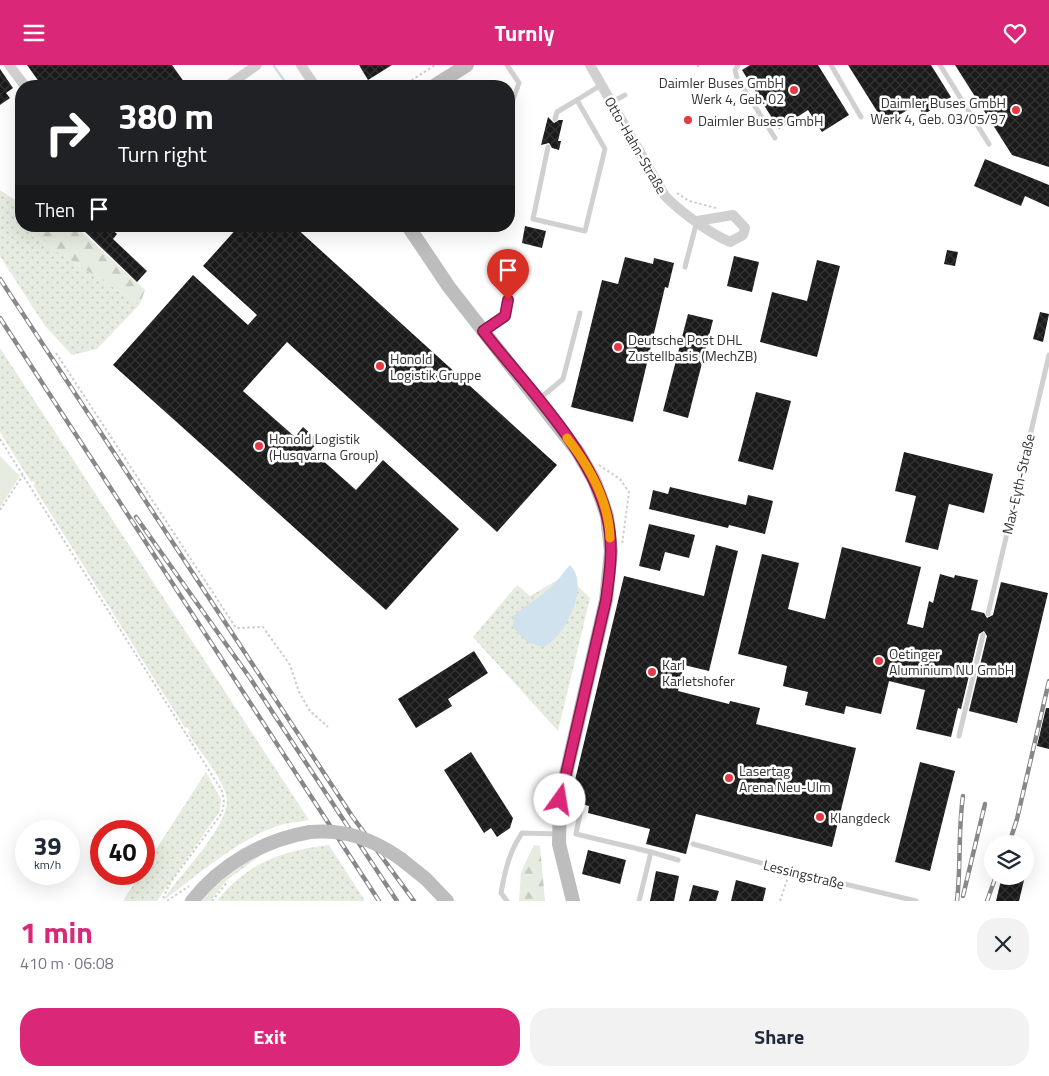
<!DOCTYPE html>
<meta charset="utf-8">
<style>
body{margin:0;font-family:"Titillium Web",sans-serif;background:#f2f2f3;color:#1f2937;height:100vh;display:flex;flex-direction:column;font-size:19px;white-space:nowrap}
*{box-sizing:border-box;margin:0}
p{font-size:16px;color:#747a83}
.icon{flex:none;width:28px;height:28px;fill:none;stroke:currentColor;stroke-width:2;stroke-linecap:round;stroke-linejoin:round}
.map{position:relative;height:836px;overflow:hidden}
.drawer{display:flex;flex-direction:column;background:#fff;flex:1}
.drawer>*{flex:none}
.banner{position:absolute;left:15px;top:15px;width:500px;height:152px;border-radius:20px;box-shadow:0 5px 20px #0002;background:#202124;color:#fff;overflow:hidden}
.controls{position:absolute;left:984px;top:770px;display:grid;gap:10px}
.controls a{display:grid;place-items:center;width:50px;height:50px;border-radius:50%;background:#fff;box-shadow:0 5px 20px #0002;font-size:25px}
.speed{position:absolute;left:15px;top:755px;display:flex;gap:10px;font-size:25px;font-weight:700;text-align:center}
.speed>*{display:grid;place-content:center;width:65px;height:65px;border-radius:50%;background:#fff;box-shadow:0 5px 20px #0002;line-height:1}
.speed small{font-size:12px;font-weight:400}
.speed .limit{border:8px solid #d22;background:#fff;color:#111}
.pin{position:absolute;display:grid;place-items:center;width:42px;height:42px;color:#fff;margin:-51px -21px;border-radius:50% 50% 50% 0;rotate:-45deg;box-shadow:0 0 5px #0007}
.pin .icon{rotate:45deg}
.me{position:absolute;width:55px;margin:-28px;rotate:13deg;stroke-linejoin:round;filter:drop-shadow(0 0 4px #0008)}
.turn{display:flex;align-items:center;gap:18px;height:105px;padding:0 20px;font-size:22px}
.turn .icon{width:65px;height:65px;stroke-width:2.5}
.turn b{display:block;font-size:35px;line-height:42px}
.then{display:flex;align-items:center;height:48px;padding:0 20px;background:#0003;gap:10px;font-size:19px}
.round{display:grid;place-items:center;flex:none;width:52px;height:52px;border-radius:20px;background:#f2f2f3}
.head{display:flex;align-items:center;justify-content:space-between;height:85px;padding:0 20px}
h1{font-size:30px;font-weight:700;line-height:38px;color:#db2777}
.action{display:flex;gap:10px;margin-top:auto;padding:10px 20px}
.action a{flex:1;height:58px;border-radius:20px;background:#db2777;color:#fff;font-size:20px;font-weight:700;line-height:58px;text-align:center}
.action a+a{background:#f2f2f3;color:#1f2937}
header{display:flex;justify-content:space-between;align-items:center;height:65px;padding:0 20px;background:#db2777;color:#fff;font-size:22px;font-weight:700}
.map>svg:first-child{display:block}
.grass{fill:url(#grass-dots)}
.forest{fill:url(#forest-firs)}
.green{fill:#e6ecdf}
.water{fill:#cfe2ee}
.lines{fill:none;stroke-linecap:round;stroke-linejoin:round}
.stream{stroke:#cfe2ee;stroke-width:2.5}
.building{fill:url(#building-cross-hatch)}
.path{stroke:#cdcdcd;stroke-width:2;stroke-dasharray:2.5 2.5;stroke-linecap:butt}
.lane{stroke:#d0d0d0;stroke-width:5}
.street{stroke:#d0d0d0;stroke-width:10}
.secondary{stroke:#bdbdbd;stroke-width:14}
.rail-casing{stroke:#888;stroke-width:4.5}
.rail{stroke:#fff;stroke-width:2.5;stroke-dasharray:8;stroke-linecap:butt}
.secondary-bridge{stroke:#bdbdbd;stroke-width:14}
.route-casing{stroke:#8e194d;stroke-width:12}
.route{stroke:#db2777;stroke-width:9}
.slow{stroke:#f59e0b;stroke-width:9}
.poi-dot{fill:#e63946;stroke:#fff;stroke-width:2}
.labels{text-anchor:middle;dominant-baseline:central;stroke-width:5;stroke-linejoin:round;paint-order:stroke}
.poi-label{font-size:14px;fill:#333;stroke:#fff;text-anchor:start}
.street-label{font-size:14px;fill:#333;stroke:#fff}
</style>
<header><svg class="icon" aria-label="menu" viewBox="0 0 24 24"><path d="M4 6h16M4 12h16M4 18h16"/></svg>Turnly<svg class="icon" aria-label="heart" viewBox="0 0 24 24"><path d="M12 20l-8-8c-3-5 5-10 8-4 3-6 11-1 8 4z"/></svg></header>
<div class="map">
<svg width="1049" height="836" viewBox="0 0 1049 836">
<defs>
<pattern id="grass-dots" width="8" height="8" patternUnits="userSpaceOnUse" patternTransform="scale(1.25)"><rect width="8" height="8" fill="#e6ecdf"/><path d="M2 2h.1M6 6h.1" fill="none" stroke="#c6cbc0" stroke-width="1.8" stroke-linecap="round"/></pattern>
<pattern id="forest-firs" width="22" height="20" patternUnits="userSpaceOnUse" patternTransform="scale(1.25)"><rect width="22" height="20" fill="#e6ecdf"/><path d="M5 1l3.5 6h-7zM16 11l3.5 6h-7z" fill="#c6cbc0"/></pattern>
<pattern id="building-cross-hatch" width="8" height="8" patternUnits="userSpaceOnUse" patternTransform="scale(1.25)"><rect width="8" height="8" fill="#1a1a1a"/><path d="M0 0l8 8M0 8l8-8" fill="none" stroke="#333"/></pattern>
</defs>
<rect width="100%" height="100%" fill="#fff"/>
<g class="grass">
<polygon points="0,125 21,139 21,161 38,161 32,171 140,239 97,284 72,290 45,261 0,191"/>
<path d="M0,283L309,755C298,757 285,758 274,762C233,778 199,809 164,835C179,809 235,757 226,729C219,708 200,687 188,668L190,666L187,662L185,663L33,420L35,419L33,416L31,417L0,367Z"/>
<polygon points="566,510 590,533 558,666 473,572 517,520 530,531"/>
<polygon points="206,707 221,734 220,746 157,836 123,836 140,809 144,809 144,803"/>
<path d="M329,780L365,836H217C248,797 282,786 329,780Z"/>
<path d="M264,788L227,815L210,836H201C218,816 241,800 264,788Z"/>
</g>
<g class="forest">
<polygon points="38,161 75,161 145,225 140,239 32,171"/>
<polygon points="534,780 540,781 545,836 519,836 521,807"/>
</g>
<polygon class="green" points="0,391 20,411 0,442"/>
<path class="water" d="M570,500C591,520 565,573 543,582L527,577L513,563V552C524,541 536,535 548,525C556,518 563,508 570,500Z"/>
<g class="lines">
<polyline class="stream" points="274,1 288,21"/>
</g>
<g class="building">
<polygon points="27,0 172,0 187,21 42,21"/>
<polygon points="359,0 392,0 368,15"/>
<polygon points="750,0 818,0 849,50 822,67 808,45 779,64 742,5"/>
<polygon points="848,0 931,0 951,32 923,50 917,39 885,59"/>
<polygon points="955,0 1049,0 1049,102 1012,90"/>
<polygon points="0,4 13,23 6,28 10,33 0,40"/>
<polygon points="548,52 554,58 559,55 563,55 558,76 561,76 559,85 552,83 549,78 541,80"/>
<polygon points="985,94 1049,120 1049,142 1025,131 1021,141 974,121"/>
<polygon points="79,161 108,161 117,169 113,174 147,206 137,217"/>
<polygon points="239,161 294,161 557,400 497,467 287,277 243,326 295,372 303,362 319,376 311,385 356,425 383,395 459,464 386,545 113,300 193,210 248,260 257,250 203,201"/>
<polygon points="525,161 546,166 542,183 522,178"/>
<polygon points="947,185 958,187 955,201 944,199"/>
<polygon points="734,191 759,197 752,227 727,221"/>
<polygon points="625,192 653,199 654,193 674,198 668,223 665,222 633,357 571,342 602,215 618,219"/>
<polygon points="817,195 840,201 817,292 760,277 772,227 807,236"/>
<polygon points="1040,247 1049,249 1043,277 1033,274"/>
<polygon points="688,249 713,255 688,353 663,346"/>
<polygon points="756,327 791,336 773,405 738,396"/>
<polygon points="904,387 993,409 984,448 949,439 938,485 905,477 916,431 895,426"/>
<polygon points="670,422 746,440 748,430 773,436 765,469 729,460 728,463 649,444 653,425 668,429"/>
<polygon points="649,459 695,470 689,493 665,487 660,506 639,501"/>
<polygon points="716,480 738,486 709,606 684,600 678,626 729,639 730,636 760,643 756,659 856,683 832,782 696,749 686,789 646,779 650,764 588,748 589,741 570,736 624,511 704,531"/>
<polygon points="842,482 921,502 907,559 923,563 929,536 933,538 940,509 954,513 955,510 978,515 971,545 984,548 987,553 993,550 1001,517 1048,528 1017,658 969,646 987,571 984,566 979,569 961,644 958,643 951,672 916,664 925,625 889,616 881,649 846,641 844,649 805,640 808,627 783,621 787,601 738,589 762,489 799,498 788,544 825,554"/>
<polygon points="474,586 488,608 448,634 452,641 416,663 398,634"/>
<polygon points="1046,643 1049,643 1049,684 1037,681"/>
<polygon points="471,687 513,753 510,763 497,772 491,763 484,768 444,705"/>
<polygon points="920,697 955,706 930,806 895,797"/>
<polygon points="588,785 626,795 620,819 582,809"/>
<polygon points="656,806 679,811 674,836 650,836"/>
<polygon points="1002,811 1025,811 1019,836 996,836"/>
<polygon points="736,815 766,823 763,836 731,836"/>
<polygon points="693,820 719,826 716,836 689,836"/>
</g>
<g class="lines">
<g class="path">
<polyline points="697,2 699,0"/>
<polyline points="403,21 435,0"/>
<polyline points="677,128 689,136 716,143"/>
<polyline points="56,288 236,563 263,562 290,600 299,627 310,646 328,662"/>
<polyline points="0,374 222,726 224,737 222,748 170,818 162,836"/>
<polyline points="599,400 620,414 629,427 622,480"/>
<polyline points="0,445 23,410"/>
<polyline points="167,836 189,821"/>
<polyline points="212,836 228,816"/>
<polyline points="780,836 788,812"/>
</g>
<g class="lane">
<polyline points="507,0 519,18 509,46"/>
<polyline points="738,0 735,5 737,13 775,73"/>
<polyline points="831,0 861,52"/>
<polyline points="940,0 989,79"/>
<polyline points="612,37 625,30"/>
<polyline points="555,54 557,47 577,35"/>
<polyline points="548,82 533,154 585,166 605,84 577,35 601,20"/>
<polyline points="685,202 697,156"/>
<polyline points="484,266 505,251 511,220"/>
<polyline points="538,335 563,314 580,248"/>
<polyline points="988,549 1049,290"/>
<polyline points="959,671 983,570"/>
<polyline points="581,743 576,769 651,787 639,836"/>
<polyline points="693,779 790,806 916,836"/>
<polyline points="651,787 678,795"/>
<path d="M507,836L501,828C505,806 509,787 522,768L558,769"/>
</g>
<g class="street">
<polyline points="9,0 25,21"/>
<polyline points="301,0 315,21"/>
<path d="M590,0L665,131C681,147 709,168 730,177L743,170L745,163L733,150L697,156"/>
<polyline points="227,21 257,0"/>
</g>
<g class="secondary">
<polyline points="434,21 467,0"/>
<polyline points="408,161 449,222 578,387 594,415 602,436 607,451 611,486 606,535 560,735 559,779 573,836"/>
<polyline points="401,794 426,814 447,836"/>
<path d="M192,836C221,799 264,775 310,767"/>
</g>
<g class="rail-casing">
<g id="rail">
<polyline points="0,214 352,751 414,836"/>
<polyline points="0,253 379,836"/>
<polyline points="136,452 250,613 397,836"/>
<polyline points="1009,779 1017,754 1049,616"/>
<polyline points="963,831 985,739"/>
<path d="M957,836C961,801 958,766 963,731"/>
<polyline points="987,836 996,811"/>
</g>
</g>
<use href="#rail" class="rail"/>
<path class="secondary-bridge" d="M310,767C345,764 373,774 401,794"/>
</g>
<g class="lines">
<g class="route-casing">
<path id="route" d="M508,235L505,251L483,266C524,319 592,386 607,452C614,479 610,507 606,535L560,735"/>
</g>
<use href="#route" class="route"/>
<path class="slow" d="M567,373C589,401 609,437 610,473"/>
</g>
<g class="poi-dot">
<circle cx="794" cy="25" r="5"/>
<circle cx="1016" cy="45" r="5"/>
<circle cx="688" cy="55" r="5"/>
<circle cx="618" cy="282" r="5"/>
<circle cx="380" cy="301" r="5"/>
<circle cx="259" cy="381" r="5"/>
<circle cx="879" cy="596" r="5"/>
<circle cx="652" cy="607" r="5"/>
<circle cx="729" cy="713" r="5"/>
<circle cx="820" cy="752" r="5"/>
</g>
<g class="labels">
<g class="poi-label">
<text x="784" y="17" text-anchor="end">Daimler Buses GmbH<tspan x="784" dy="16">Werk 4, Geb. 02</tspan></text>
<text x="1006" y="37" text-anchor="end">Daimler Buses GmbH<tspan x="1006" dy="16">Werk 4, Geb. 03/05/97</tspan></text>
<text x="698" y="55">Daimler Buses GmbH</text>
<text x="628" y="274">Deutsche Post DHL<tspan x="628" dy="16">Zustellbasis (MechZB)</tspan></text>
<text x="390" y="293">Honold<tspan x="390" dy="16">Logistik Gruppe</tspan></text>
<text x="269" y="373">Honold Logistik<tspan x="269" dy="16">(Husqvarna Group)</tspan></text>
<text x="889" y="588">Oetinger<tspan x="889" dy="16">Aluminium NU GmbH</tspan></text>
<text x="662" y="599">Karl<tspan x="662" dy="16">Karletshofer</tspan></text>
<text x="739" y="705">Lasertag<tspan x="739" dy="16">Arena Neu-Ulm</tspan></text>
<text x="830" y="752">Klangdeck</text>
</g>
<g class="street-label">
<text transform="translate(636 80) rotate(60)">Otto-Hahn-Straße</text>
<text transform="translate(1018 419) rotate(-77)">Max-Eyth-Straße</text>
<text transform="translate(804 809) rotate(14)">Lessingstraße</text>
</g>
</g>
</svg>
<div class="controls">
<a><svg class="icon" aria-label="layers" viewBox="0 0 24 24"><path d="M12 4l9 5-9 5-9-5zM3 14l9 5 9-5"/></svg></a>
</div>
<div class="speed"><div>39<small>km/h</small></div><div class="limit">40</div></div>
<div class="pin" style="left:508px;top:235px;background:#d93025"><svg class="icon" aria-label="arrive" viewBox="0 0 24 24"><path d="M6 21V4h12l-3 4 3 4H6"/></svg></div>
<svg class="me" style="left:560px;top:735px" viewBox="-20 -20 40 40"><circle r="19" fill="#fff"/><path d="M0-13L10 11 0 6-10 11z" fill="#db2777"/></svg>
<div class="banner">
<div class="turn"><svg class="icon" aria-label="right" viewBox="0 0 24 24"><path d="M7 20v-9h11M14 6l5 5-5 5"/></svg><div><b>380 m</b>Turn right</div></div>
<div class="then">Then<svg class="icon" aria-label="arrive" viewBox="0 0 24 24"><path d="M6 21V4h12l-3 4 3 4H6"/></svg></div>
</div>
</div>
<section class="drawer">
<div class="head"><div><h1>1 min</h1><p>410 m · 06:08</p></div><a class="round"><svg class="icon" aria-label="close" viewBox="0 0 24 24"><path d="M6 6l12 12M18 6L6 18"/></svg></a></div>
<div class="action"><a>Exit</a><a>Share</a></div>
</section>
